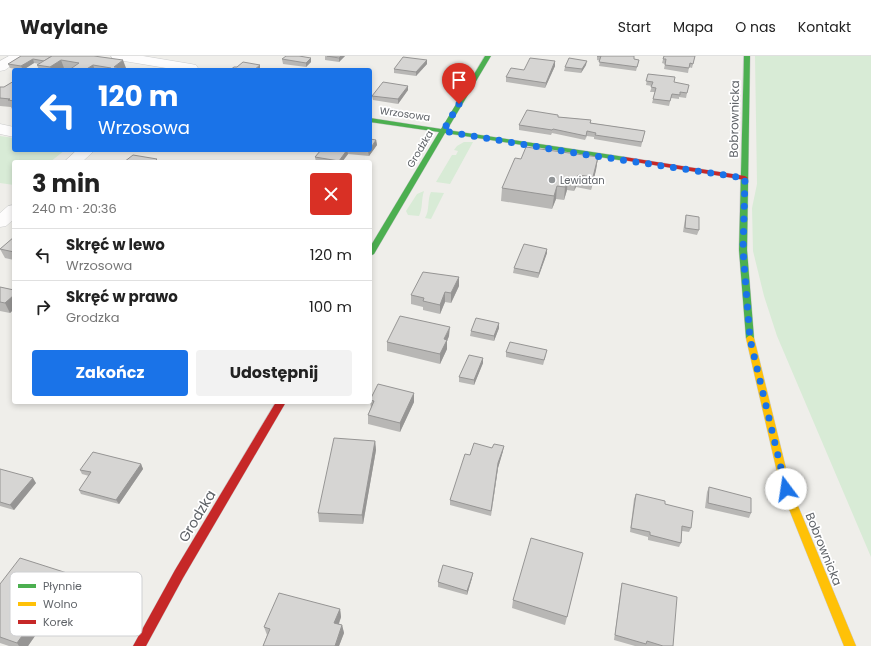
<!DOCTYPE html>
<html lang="pl">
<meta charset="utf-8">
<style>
body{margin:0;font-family:Poppins,sans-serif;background:#f2f2f2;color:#222;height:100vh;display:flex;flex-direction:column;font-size:15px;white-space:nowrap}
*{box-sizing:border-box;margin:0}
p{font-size:13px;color:#767676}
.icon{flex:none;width:22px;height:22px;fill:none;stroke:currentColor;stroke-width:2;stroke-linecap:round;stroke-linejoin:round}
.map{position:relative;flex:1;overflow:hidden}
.side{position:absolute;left:12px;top:104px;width:360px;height:244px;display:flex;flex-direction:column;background:#fff;border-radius:4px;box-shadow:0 2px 6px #0003}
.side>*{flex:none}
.hud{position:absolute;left:12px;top:12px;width:360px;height:84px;border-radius:4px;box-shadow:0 2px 6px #0003;background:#1a73e8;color:#fff;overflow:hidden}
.pin{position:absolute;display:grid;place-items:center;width:34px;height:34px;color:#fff;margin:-41px -17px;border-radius:50% 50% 50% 0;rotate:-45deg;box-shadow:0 0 4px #0007}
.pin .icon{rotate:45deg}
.me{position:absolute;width:44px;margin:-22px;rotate:346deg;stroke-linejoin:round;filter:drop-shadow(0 0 3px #0008)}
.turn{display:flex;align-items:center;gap:14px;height:84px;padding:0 20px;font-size:18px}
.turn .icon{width:52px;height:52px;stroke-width:2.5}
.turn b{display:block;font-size:28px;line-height:34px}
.round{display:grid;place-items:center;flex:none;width:42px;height:42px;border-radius:4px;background:#f2f2f2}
.overview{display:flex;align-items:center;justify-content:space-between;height:68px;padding:0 20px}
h1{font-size:24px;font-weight:700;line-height:30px}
.cta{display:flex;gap:8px;margin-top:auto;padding:8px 20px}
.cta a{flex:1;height:46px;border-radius:4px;background:#1a73e8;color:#fff;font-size:16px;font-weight:700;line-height:46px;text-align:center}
.cta a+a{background:#f2f2f2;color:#222}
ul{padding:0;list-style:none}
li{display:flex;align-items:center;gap:12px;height:52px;padding:0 20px;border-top:1px solid #e0e0e0}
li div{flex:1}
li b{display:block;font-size:15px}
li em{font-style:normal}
header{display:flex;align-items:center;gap:24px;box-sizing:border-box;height:56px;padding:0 20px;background:#fff;border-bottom:1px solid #e0e0e0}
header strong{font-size:19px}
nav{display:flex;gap:22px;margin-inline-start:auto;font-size:14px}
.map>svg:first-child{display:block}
.green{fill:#d8ebd6}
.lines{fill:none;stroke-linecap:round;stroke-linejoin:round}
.street-casing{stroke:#cbcccc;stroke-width:1}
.fast-casing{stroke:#cacacb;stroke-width:1}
.slow-casing{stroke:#cacacb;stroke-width:1}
.jam-casing{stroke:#cacacb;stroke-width:1}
.street{fill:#fdfcfc;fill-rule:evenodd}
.fast{fill:#4caf50;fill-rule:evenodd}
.slow{fill:#ffc107;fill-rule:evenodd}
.jam{fill:#c62828;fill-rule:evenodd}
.wall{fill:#b8b7b5}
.shaded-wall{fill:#969594}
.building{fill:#d6d5d3;stroke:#969594}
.route{stroke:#1a73e8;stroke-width:7;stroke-dasharray:0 12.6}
.poi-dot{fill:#919496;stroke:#fff;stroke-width:1.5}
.labels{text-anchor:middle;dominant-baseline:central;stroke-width:3.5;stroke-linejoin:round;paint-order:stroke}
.far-street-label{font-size:10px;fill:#5f6368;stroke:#fff}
.far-poi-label{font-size:10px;fill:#5f6368;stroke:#fff;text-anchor:start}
.street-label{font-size:12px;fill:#5f6368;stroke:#fff}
.near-street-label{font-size:14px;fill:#5f6368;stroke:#fff}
.key{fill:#fff;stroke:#cfd0d2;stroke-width:1}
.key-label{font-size:11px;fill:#5f6368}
</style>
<header>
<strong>Waylane</strong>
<nav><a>Start</a><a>Mapa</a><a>O nas</a><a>Kontakt</a></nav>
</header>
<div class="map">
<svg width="871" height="590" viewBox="0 0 871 590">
<rect width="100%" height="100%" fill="#efeeea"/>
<g class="green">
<polygon points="755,0 871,0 871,501 777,280 764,240 753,195 752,152 757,128"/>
<polygon points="0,80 14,82 14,94 65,94 50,106 14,106 14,129 0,127"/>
<polygon points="464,86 473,86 450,128 436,126 452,99 456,99 458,95 454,94 457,90"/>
<path d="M424,135C421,144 423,152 419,160L408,159L406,155L417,138Z"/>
<path d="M431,136L444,137L431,163L425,162C430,154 427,144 431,136Z"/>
</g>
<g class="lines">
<g class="street-casing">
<g id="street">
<polygon points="9,0 25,0 5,14 0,15 0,5"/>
<polygon points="111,0 143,0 191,8 196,9 198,12 196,14 178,14 118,4 113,3"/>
<polygon points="0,68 14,71 14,81 0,78"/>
<polygon points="77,94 95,94 82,106 64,106"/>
<polygon points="14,149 14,163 6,170 0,171 0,157 8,150"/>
</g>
</g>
<g class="fast-casing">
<g id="fast">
<polygon points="485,0 491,0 447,74 625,101 628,103 625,105 445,77 374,198 370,200 370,191 439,76 370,66 370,62 441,73"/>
<polygon points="744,0 750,0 747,194 754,282 750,285 746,282 739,194"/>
</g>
</g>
<g class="slow-casing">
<polygon id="slow" points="750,279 754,282 791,433 856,590 844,590 781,433 746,282"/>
</g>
<g class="jam-casing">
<g id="jam">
<polygon points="625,101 745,120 748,122 745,124 623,104 623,102"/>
<polygon points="276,346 286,346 183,522 146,590 133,590 175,514"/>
</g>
</g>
<use href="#street" class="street"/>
<use href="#fast" class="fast"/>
<use href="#slow" class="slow"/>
<use href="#jam" class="jam"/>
</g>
<g class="wall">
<polygon points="21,0 94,0 126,12 125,13 136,14 70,14 70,13 64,12 61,14 39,14 37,9 39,8 34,7 23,14 10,12 8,8"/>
<polygon points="325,0 345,0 339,6 325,4"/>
<polygon points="597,0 634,3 639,4 636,15 599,10 600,5 597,4"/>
<polygon points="664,0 695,0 692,12 689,11 688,17 664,13 665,8 662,7"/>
<polygon points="282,3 311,6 306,11 283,8"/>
<polygon points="555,5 555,10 545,32 506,26 506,21 524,14"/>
<polygon points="427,8 416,20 394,17 394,13"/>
<polygon points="586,9 581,17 564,15 565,11"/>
<polygon points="648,18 674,26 687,37 686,42 679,41 679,43 671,42 669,50 652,47 655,36 650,36 652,30 646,29"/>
<polygon points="14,25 14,53 12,53 11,51 0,50 0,31 4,31"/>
<polygon points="408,34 398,48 373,44 372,40"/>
<polygon points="558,59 558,61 591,64 591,67 645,75 641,91 594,83 594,81 587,80 585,84 552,77 551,79 519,74 519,69"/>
<polygon points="376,84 377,89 369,100 348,98 342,106 316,106 315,101 321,94 370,94"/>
<polygon points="598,101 596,114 591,134 576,131 574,135 567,134 564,144 556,143 552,153 501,145 502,132"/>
<polygon points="686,159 699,174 697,179 683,176 685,163"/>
<polygon points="14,181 14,204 5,202 0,193"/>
<polygon points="547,193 547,197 538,222 513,217 514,212"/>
<polygon points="459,221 459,230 451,247 445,246 440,258 423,254 423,251 411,248 411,239"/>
<polygon points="0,231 14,234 14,253 10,257 0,255"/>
<polygon points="499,267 499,272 494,285 470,280 471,275"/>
<polygon points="449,280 447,285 447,293 440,308 387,295 387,286"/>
<polygon points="506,296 546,299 543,309 506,301"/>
<polygon points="483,302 483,307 474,329 459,326 459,321"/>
<polygon points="370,344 414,346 400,376 368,368 368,359 371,352"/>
<polygon points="375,385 376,394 363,468 319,466 318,457"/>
<polygon points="503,395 498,412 491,460 450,449 450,444 470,399"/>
<polygon points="141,408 143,413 119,448 81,438 79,434 89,420 82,418 80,414"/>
<polygon points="0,413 36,427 14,454 0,450"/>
<polygon points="709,431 751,457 749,462 705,452 707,436"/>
<polygon points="636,438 665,448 691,472 689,476 682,475 681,487 679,491 648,484 648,481 630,476 634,443"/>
<polygon points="583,497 565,569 512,552 513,544"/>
<polygon points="67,517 73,525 28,590 9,590 0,587 0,528"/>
<polygon points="472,522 467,539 438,531 438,526"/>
<polygon points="622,527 673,590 635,590 614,584 621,531"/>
<polygon points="340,553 341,561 339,568 342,569 344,577 339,590 263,590 267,579 264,571"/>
</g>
<g class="shaded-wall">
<polygon points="341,0 345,0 339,6 339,2"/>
<polygon points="311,2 311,6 306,11 306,7"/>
<polygon points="33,3 34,7 23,14 21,10"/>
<polygon points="61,4 64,12 61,14 52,14 50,11"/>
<polygon points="123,4 126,12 123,14 114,11"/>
<polygon points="427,4 427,8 416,20 416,16"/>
<polygon points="555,5 555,10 545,32 546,27"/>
<polygon points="587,5 586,9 581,17 582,13"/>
<polygon points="93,9 95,14 85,14"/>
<polygon points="260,9 260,13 259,14 254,14"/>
<polygon points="408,30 408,34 398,48 398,43"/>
<polygon points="376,84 377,89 369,100 368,95 370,94"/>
<polygon points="347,94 348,98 342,106 339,106 339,105"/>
<polygon points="598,101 596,114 591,134 593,121"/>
<polygon points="578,119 576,131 574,135 576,123"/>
<polygon points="568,121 567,134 564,144 565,131"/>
<polygon points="557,130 556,143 552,153 554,140"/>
<polygon points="547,193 547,197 538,222 539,217"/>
<polygon points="459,221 459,230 451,247 451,237"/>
<polygon points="445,236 445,246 440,258 440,249"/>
<polygon points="14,239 14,253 10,257 5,247"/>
<polygon points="499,267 499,272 494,285 494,280"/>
<polygon points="450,271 449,280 447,285 447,293 440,308 440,298 444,283"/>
<polygon points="483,302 483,307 474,329 474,324"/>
<polygon points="414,337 414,346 400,376 400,367"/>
<polygon points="375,385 376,394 363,468 362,459"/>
<polygon points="504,390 503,395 498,412 491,460 498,407"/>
<polygon points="141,408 143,413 119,448 116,444"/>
<polygon points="33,422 36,427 14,454 10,449"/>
<polygon points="67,517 73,525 28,590 19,590 17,587"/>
<polygon points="473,517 472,522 467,539 467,535"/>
<polygon points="340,553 341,561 336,575 334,567"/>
<polygon points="342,569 344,577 339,590 335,590"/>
</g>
<g class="building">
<polygon points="21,0 52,0 44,5 33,3 21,10 8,8"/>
<polygon points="52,0 94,0 123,4 114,11 136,14 109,14 111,12 93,9 85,14 69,14 79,7 61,4 50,11 37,9"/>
<polygon points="286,0 299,0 311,2 306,7 282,3"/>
<polygon points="327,0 341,0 339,2"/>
<polygon points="597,0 634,0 634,3 639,4 637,11 599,6 601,0"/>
<polygon points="664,0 695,0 693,8 690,7 689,12 665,9 666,3 663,3"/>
<polygon points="403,1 427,4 416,16 394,13"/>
<polygon points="530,2 555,5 546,27 506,21 511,12 524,14"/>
<polygon points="569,2 587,5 582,13 565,11"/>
<polygon points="243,6 260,9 254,14 255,14 230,14 234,11 237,11"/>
<polygon points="648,18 675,21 674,26 689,29 687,37 680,36 680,39 672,38 670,45 653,43 656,32 651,31 653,26 646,25"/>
<polygon points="14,25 14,45 8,44 10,43 0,42 0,31 4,31"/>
<polygon points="383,26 408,30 398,43 372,40"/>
<polygon points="527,54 558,59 558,61 591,64 590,67 645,75 642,86 595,79 596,77 587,75 586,80 553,73 552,74 519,69"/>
<polygon points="370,83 376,84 370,93"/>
<polygon points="526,91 598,101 593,121 578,119 576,123 568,121 565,131 557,130 554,140 502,132 515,102 521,103"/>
<polygon points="321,94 347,94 339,105 315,101"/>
<polygon points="353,94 369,94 368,95"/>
<polygon points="133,99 157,103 154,106 124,106"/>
<polygon points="686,159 699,161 699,174 685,172"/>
<polygon points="14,181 14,196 0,193"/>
<polygon points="524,188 547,193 539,217 514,212"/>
<polygon points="423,216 459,221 451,237 445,236 440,249 423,245 424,242 411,239"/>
<polygon points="0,231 14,234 14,239 5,247 0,246"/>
<polygon points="400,260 450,271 444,283 447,284 440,298 387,286"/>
<polygon points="476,262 499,267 494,280 471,275"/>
<polygon points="510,286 547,294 544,304 506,296"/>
<polygon points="469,299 483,302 474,324 459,321"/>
<polygon points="378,328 414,337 400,367 368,359 374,345 370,344"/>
<polygon points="334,382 375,385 362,459 318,457"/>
<polygon points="474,387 492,392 494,388 504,390 498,407 491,455 450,444 465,398 470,399"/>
<polygon points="93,396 141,408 116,444 79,434 91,416 80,414"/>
<polygon points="0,413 33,422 10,449 0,446"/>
<polygon points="709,431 751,442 751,457 708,447"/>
<polygon points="636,438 665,445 665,448 693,455 691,472 682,470 681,487 650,479 650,476 631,472"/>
<polygon points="531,482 583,497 567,561 513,544"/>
<polygon points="20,502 67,517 17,587 0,581 0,528"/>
<polygon points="443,509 473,517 467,535 438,526"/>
<polygon points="622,527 677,541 673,590 663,590 647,585 646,588 615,579"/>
<polygon points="279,537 340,553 334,567 342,569 335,590 263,590 270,573 264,571"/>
</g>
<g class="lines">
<polyline class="route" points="459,48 443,75 575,97 745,122 743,194 750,283 786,433"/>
</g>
<circle class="poi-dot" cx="552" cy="124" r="4"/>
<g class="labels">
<g class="far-street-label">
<text transform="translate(405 58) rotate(8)">Wrzosowa</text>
<text transform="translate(420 93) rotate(-59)">Grodzka</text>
</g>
<g class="far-poi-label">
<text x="560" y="124">Lewiatan</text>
</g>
<g class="street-label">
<text transform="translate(734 63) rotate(-89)">Bobrownicka</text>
<text transform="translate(824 493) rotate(68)">Bobrownicka</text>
</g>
<g class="near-street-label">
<text transform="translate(197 460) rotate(-59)">Grodzka</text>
</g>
</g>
<rect x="10" y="516" width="132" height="64" rx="6" class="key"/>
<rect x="18" y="528" width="18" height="4" fill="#4caf50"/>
<rect x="18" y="546" width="18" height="4" fill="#ffc107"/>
<rect x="18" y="564" width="18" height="4" fill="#c62828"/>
<g class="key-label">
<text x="43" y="534">Płynnie</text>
<text x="43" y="552">Wolno</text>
<text x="43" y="570">Korek</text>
</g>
</svg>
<div class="pin" style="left:459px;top:48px;background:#d93025"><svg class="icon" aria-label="arrive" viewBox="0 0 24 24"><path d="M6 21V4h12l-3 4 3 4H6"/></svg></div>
<svg class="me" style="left:786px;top:433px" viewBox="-20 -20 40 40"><circle r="19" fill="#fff"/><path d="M0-13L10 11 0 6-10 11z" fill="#1a73e8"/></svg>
<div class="hud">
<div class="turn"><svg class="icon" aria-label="left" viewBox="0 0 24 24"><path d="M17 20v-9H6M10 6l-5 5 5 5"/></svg><div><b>120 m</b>Wrzosowa</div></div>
</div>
<section class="side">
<div class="overview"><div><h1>3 min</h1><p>240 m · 20:36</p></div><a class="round" style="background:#d93025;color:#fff"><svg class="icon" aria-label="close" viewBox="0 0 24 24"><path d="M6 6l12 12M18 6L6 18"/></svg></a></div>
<ul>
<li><svg class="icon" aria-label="left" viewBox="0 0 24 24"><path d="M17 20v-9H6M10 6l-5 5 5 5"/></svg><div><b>Skręć w lewo</b><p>Wrzosowa</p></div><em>120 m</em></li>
<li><svg class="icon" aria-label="right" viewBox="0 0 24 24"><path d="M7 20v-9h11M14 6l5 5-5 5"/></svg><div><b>Skręć w prawo</b><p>Grodzka</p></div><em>100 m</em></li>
</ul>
<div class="cta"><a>Zakończ</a><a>Udostępnij</a></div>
</section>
</div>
